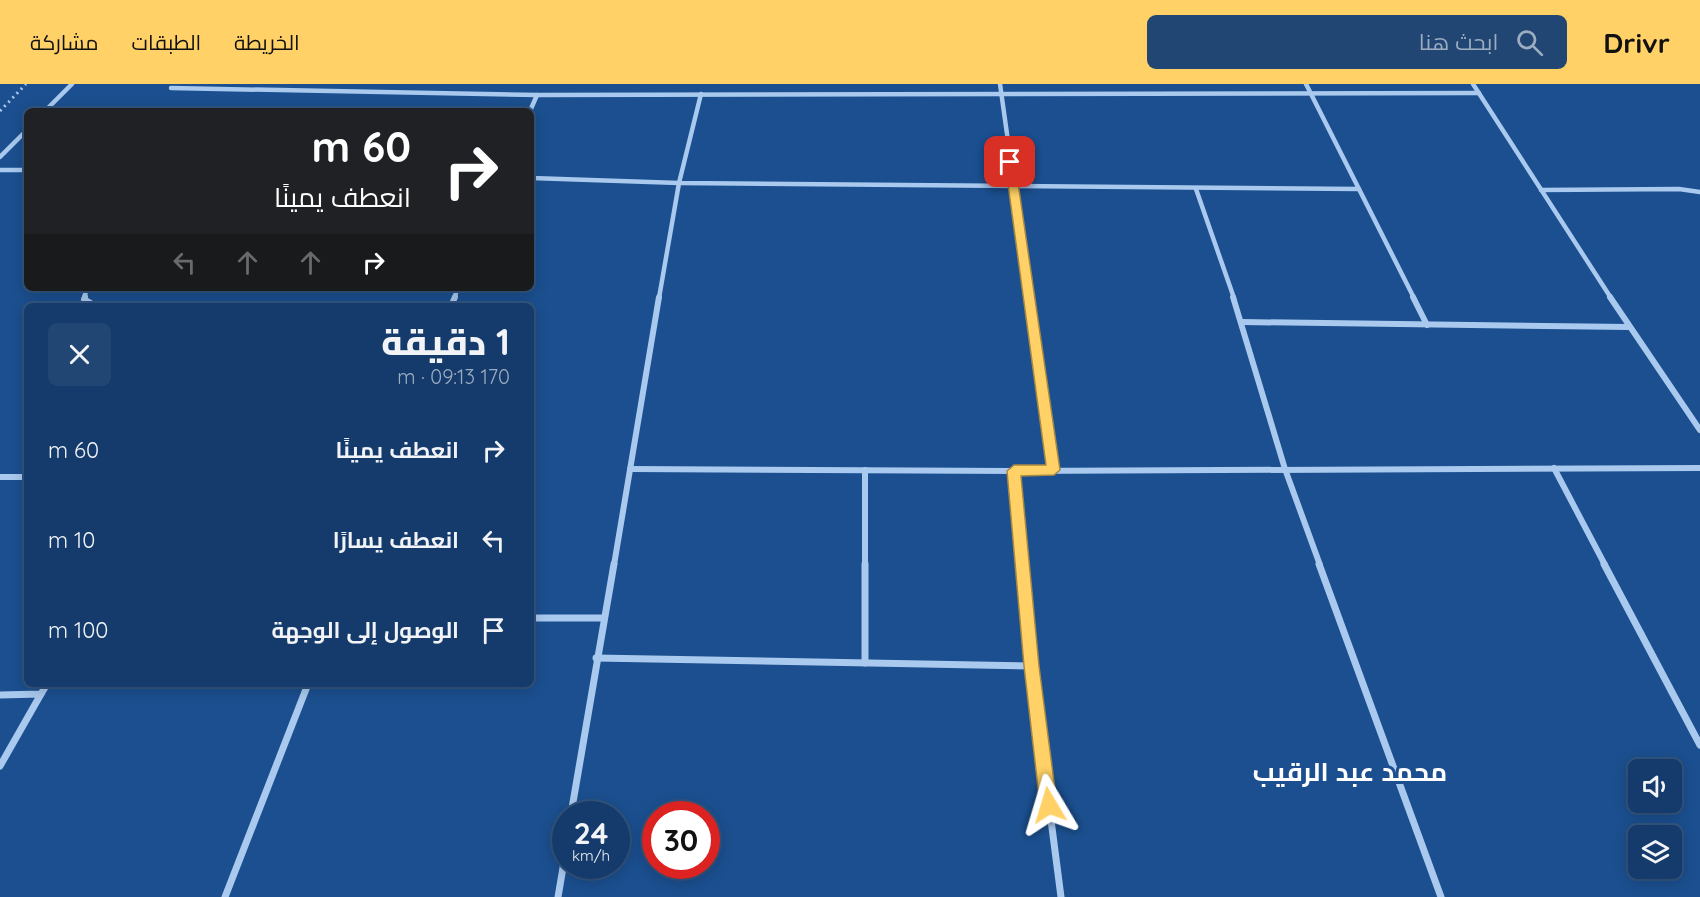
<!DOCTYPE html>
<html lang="ar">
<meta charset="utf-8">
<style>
body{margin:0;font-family:Quicksand,Cairo,sans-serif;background:#214673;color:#f1f3f6;direction:rtl;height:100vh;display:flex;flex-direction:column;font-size:22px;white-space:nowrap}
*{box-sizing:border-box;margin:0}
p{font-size:20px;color:#9dadc1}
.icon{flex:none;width:33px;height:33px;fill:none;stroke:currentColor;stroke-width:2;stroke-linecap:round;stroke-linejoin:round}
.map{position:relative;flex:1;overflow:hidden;direction:ltr}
.details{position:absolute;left:24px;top:219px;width:510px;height:384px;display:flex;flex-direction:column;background:#143b6b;border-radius:9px;box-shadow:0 3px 15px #0003,0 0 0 2px #33557e;direction:rtl}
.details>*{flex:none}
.banner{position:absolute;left:24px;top:24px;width:510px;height:183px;border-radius:9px;box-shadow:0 3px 15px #0003,0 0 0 2px #33557e;direction:rtl;background:#202124;color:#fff;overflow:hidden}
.tools{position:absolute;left:1628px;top:675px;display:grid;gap:12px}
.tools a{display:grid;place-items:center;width:54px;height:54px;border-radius:9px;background:#143b6b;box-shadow:0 3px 15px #0003,0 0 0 2px #33557e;font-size:30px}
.speed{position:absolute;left:552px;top:717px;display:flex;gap:12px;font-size:30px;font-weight:700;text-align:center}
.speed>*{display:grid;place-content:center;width:78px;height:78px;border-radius:50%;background:#143b6b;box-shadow:0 3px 15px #0003,0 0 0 2px #33557e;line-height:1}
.speed small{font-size:15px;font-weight:400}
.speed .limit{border:9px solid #d22;background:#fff;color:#111}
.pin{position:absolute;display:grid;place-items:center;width:51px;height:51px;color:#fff;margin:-26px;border-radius:12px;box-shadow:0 3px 9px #0006}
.me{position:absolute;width:66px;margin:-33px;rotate:353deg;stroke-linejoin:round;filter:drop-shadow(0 0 4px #0008)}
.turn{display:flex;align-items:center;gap:21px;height:126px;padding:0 24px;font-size:27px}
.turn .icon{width:78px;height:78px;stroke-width:2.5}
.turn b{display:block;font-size:42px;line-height:51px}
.lanes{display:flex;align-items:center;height:57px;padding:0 24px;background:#0003;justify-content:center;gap:30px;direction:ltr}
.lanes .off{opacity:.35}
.round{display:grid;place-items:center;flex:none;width:63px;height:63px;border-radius:9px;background:#214673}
.headline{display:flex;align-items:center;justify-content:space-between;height:102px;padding:0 24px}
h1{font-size:36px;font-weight:800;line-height:45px}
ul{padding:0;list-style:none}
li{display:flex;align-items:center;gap:18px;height:90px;padding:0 24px}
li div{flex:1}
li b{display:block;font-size:22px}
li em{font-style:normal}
header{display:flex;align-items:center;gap:36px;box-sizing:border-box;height:84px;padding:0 30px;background:#ffd166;color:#111}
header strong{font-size:28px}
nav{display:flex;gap:33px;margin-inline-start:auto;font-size:21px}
.search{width:420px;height:54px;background:#214673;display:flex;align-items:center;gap:15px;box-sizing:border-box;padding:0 21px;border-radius:9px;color:#9dadc1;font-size:22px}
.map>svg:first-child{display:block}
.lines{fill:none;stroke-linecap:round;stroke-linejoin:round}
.path{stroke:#a9c9ee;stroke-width:3;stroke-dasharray:2 4;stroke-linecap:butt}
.minor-far2{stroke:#a9c9ee;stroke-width:4.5}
.minor-far1{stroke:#a9c9ee;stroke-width:6}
.minor{stroke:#a9c9ee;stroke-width:7}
.route{fill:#ffd166;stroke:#a68842;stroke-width:1.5}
.labels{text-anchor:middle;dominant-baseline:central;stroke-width:6;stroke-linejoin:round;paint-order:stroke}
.near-quarter-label{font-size:26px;font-weight:bold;fill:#fff;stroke:#1b4f8f}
</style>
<header>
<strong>Drivr</strong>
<div class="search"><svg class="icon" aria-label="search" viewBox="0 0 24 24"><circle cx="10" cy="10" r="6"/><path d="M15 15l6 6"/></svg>ابحث هنا</div>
<nav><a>الخريطة</a><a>الطبقات</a><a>مشاركة</a></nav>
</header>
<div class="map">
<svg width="1700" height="813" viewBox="0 0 1700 813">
<rect width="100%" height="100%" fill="#1b4f8f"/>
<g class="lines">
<polyline class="path" points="0,27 26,0"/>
<g class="minor-far2">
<polyline points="1000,0 1030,214"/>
<polyline points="1306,0 1414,214"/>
<polyline points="1473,0 1611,214"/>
<polyline points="171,4 537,11 1479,9"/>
<polyline points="45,27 72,0"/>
<polyline points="530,27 537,11"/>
<polyline points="0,73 27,46"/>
<polyline points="0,86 27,86"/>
<polyline points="531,94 679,99 1359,105"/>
<polyline points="1196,105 1234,214"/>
<polyline points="1541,106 1679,105 1700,108"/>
<polyline points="84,214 87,204"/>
<polyline points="454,214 458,204"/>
<polyline points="659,214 679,99 701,10"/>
</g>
<g class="minor-far1">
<polyline points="85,213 84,215 94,221 141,222"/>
<polyline points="1030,213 1054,386"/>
<polyline points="1233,213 1285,385 1320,481"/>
<polyline points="1413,213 1427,241"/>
<polyline points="1610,213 1700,346"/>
<polyline points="451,222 455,213"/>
<polyline points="1242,238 1629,243"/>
<polyline points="1554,384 1605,481"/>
<polyline points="630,385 1014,387 1700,384"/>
<polyline points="865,386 865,481"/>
<polyline points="1014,387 1022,481"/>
<polyline points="0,393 27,393"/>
<polyline points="614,481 659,213"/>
</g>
<g class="minor">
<polyline points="865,480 865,579"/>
<polyline points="1022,480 1031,582 1061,813"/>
<polyline points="1319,480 1441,813"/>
<polyline points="1604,480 1700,661"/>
<polyline points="531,534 604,534"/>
<polyline points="596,574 1031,582"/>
<polyline points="0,611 41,610 47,600"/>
<polyline points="0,682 41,610"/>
<polyline points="571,730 614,480"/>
<polyline points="225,813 308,600"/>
<polyline points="558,813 566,766"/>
</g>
</g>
<polygon class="route" points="1010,75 1015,78 1060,386 1054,391 1021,392 1039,582 1057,721 1055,727 1049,729 1043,727 1040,721 1024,582 1007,387 1014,381 1046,381 1005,78"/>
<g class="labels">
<g class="near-quarter-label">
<text x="1350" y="687">محمد عبد الرقيب</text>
</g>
</g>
</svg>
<div class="tools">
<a><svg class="icon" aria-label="sound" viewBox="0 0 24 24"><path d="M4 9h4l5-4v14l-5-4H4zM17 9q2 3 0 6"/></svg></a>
<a><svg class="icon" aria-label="layers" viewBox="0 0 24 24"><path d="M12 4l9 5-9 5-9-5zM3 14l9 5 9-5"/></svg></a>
</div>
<div class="speed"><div>24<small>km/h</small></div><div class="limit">30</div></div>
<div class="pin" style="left:1010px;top:78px;background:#d93025"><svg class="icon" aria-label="arrive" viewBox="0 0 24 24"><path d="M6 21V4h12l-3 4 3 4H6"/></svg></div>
<svg class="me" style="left:1049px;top:721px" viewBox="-20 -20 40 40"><path d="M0-17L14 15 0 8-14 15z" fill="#ffd166" stroke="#fff" stroke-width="4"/></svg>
<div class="banner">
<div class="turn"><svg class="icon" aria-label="right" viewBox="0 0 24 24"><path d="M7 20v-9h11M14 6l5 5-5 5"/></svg><div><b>60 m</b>انعطف يمينًا</div></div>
<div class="lanes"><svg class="icon off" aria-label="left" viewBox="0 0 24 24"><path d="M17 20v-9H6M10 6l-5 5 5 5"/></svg><svg class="icon off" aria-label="ahead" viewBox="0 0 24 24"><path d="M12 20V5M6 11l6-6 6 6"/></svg><svg class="icon off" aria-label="ahead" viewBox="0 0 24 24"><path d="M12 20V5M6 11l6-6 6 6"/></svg><svg class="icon" aria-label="right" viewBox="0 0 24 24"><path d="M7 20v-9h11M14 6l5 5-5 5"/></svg></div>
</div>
<section class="details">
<div class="headline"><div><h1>1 دقيقة</h1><p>170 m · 09:13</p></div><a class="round"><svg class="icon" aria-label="close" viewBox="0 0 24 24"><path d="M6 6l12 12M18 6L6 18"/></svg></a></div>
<ul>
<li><svg class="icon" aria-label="right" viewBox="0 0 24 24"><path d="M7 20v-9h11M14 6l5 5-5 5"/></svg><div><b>انعطف يمينًا</b></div><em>60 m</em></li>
<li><svg class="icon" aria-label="left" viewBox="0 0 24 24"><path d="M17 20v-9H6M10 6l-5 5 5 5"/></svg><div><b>انعطف يسارًا</b></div><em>10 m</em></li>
<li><svg class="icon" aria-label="arrive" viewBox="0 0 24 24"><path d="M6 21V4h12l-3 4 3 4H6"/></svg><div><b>الوصول إلى الوجهة</b></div><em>100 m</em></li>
</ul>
</section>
</div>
